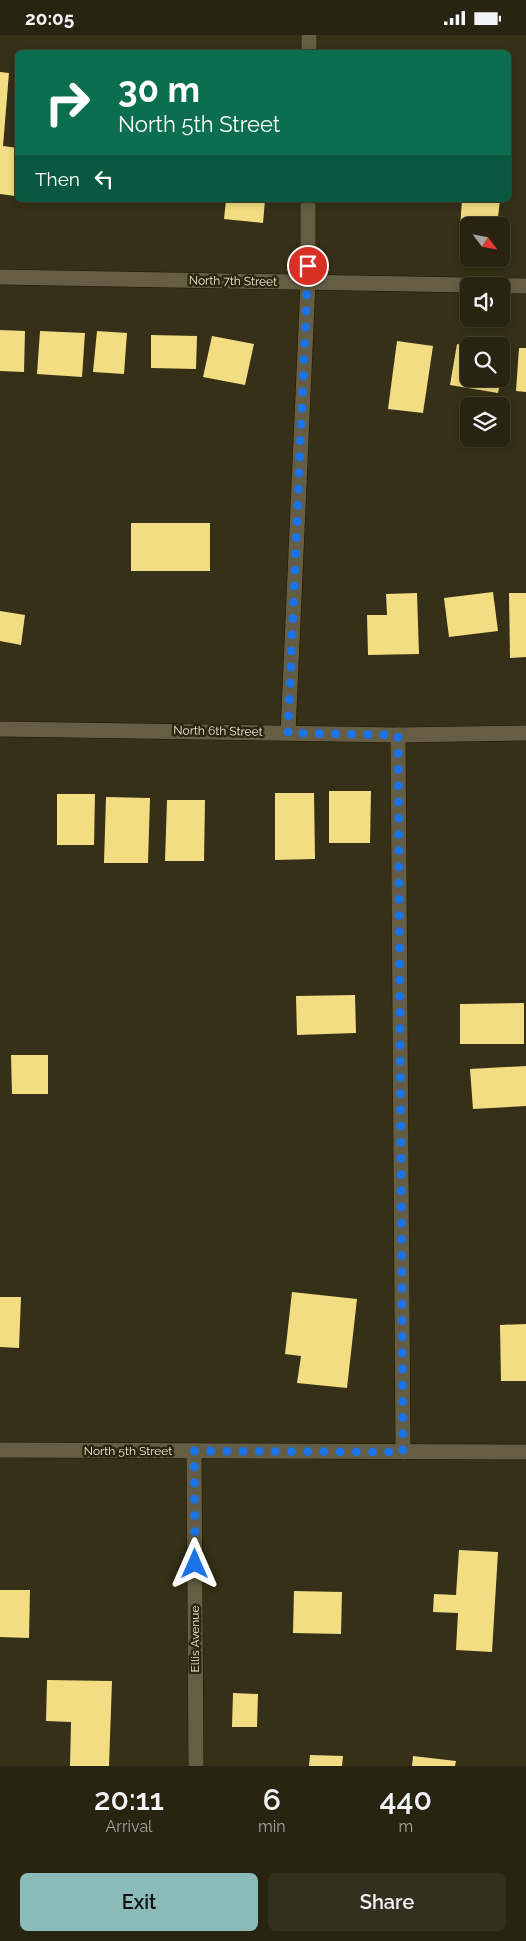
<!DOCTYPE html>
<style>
body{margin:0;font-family:Raleway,sans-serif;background:#34301f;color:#f1f3f6;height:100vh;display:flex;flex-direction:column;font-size:19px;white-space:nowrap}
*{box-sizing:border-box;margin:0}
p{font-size:16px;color:#a5a49f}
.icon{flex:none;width:28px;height:28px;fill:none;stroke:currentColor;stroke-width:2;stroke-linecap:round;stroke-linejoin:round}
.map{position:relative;height:1731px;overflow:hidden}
.sheet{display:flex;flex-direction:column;background:#282411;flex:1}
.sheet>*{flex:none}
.top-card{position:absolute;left:15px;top:15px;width:496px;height:152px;border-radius:8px;box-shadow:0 2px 8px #0003,0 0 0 1px #444131;background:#0b6e4f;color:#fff;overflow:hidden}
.needle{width:32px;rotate:122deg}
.buttons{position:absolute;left:460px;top:182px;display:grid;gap:10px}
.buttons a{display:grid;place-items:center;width:50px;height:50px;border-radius:8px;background:#282411;box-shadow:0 2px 8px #0003,0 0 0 1px #444131;font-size:25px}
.pin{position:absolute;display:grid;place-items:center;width:42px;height:42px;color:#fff;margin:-21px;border:2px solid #fff;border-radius:50%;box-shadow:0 1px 5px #0007}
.me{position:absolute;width:55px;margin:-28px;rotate:0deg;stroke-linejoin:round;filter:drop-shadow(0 0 4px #0008)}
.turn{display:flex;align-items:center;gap:18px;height:105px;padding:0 20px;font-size:22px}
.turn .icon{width:65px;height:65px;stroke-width:2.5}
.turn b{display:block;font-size:35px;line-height:42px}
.then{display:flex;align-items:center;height:48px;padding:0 20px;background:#0003;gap:10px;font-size:19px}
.eta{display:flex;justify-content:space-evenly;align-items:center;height:85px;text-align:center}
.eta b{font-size:30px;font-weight:600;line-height:35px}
.cta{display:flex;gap:10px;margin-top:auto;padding:10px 20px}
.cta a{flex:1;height:58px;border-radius:8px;background:#8bbbb9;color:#111;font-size:20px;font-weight:600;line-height:58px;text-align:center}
.cta a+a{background:#34301f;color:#f1f3f6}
.status{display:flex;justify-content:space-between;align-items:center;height:35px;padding:0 25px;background:#282411;direction:ltr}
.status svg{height:14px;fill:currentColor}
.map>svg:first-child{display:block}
.building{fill:#f2dd83}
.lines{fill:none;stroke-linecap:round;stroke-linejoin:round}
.street-casing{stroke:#1d1701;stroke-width:16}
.secondary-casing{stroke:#1d1701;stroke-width:16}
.street{stroke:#655e44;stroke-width:15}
.secondary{stroke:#655e44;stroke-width:15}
.route{stroke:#1a73e8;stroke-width:9;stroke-dasharray:0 16.2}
.labels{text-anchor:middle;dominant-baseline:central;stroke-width:5;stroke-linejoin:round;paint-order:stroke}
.street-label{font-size:12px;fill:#ebe7d9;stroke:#2b260d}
</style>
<div class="status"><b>20:05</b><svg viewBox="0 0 49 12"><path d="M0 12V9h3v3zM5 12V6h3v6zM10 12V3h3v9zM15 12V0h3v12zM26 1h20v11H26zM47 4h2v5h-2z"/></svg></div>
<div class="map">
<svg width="526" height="1731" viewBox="0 0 526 1731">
<rect width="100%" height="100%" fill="#353017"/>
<g class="building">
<polygon points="0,37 9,38 3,111 18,113 15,161 0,159"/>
<polygon points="226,165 265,165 263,188 224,184"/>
<polygon points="462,165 500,165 497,191 460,193"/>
<polygon points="0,295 25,296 24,337 0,336"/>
<polygon points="40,296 85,298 82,342 37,339"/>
<polygon points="97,296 127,298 124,339 93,337"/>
<polygon points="151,300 197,301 196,334 151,333"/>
<polygon points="212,301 254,309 245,350 203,342"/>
<polygon points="397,306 433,311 423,378 388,374"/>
<polygon points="457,309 469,311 469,344 501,344 498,358 450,350"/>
<polygon points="519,313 526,313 526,357 516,356"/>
<polygon points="501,316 505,317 502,335 501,335"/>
<rect x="131" y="488" width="79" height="48"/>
<polygon points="493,557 498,596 449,602 444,563"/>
<polygon points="417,558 419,619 368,620 367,580 387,580 386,559"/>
<polygon points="509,558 526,558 526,622 510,623"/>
<polygon points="0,576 25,580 21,610 0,606"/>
<polygon points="329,756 371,756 370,808 329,808"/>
<polygon points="275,758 314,758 315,824 275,825"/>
<polygon points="57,759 95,759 94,810 57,810"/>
<polygon points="106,762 150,763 148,828 104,828"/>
<polygon points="167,765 205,765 204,826 165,826"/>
<polygon points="355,960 356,998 297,1000 296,961"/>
<polygon points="524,968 524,1009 460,1009 460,969"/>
<polygon points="11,1020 48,1020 48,1059 12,1059"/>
<polygon points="526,1031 526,1071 473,1074 470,1034"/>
<polygon points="292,1257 357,1264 347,1353 297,1348 301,1321 285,1319"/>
<polygon points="0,1262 21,1262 19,1313 0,1312"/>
<polygon points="526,1289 526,1346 501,1346 500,1290"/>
<polygon points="459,1515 498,1517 492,1617 456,1615 458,1578 433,1577 434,1559 456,1560"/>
<polygon points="0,1555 30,1555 29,1603 0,1602"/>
<polygon points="294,1556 342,1557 341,1599 293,1598"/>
<polygon points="47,1645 112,1646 109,1731 70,1731 71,1687 46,1686"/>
<polygon points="233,1658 258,1659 257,1692 232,1692"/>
<polygon points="310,1720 343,1721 342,1731 309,1731"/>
<polygon points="413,1721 456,1726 455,1731 412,1731"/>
</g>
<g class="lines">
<g class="street-casing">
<g id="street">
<polyline points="309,18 309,0"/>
<polyline points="0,242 526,251"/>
<polyline points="0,694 398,700 526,698"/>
<polyline points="288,698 308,247 308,165"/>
<polyline points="398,700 403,1417"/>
<polyline points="194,1416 196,1731"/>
</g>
</g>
<g class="secondary-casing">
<polyline id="secondary" points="0,1415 526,1417"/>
</g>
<use href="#street" class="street"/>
<use href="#secondary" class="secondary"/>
</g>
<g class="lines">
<polyline class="route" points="195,1529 194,1416 403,1417 398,700 288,698 308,231"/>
</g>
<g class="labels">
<g class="street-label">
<text transform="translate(233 246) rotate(1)">North 7th Street</text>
<text transform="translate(218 696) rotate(1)">North 6th Street</text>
<text x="128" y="1416">North 5th Street</text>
<text transform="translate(195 1604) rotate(-90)">Ellis Avenue</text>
</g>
</g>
</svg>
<div class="buttons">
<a><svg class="needle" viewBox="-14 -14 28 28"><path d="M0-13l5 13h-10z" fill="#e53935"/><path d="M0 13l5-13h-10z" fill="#a5a49f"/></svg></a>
<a><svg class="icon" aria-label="sound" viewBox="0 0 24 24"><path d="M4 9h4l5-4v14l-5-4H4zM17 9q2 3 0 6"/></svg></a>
<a><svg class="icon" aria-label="search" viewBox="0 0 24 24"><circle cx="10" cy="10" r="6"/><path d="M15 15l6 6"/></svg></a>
<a><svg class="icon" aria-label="layers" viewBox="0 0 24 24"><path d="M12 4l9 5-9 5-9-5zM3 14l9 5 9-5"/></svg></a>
</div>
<div class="pin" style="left:308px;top:231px;background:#d93025"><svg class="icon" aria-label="arrive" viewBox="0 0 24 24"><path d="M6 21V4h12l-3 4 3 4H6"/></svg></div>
<svg class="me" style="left:195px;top:1529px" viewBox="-20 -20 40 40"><path d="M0-17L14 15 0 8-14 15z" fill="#1a73e8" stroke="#fff" stroke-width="4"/></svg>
<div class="top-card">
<div class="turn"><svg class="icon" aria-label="right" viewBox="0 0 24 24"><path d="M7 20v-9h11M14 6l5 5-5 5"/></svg><div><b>30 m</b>North 5th Street</div></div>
<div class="then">Then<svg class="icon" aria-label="left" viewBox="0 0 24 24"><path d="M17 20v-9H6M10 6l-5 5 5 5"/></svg></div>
</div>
</div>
<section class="sheet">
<div class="eta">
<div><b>20:11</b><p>Arrival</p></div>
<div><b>6</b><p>min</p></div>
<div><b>440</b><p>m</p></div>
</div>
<div class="cta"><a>Exit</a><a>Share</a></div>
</section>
